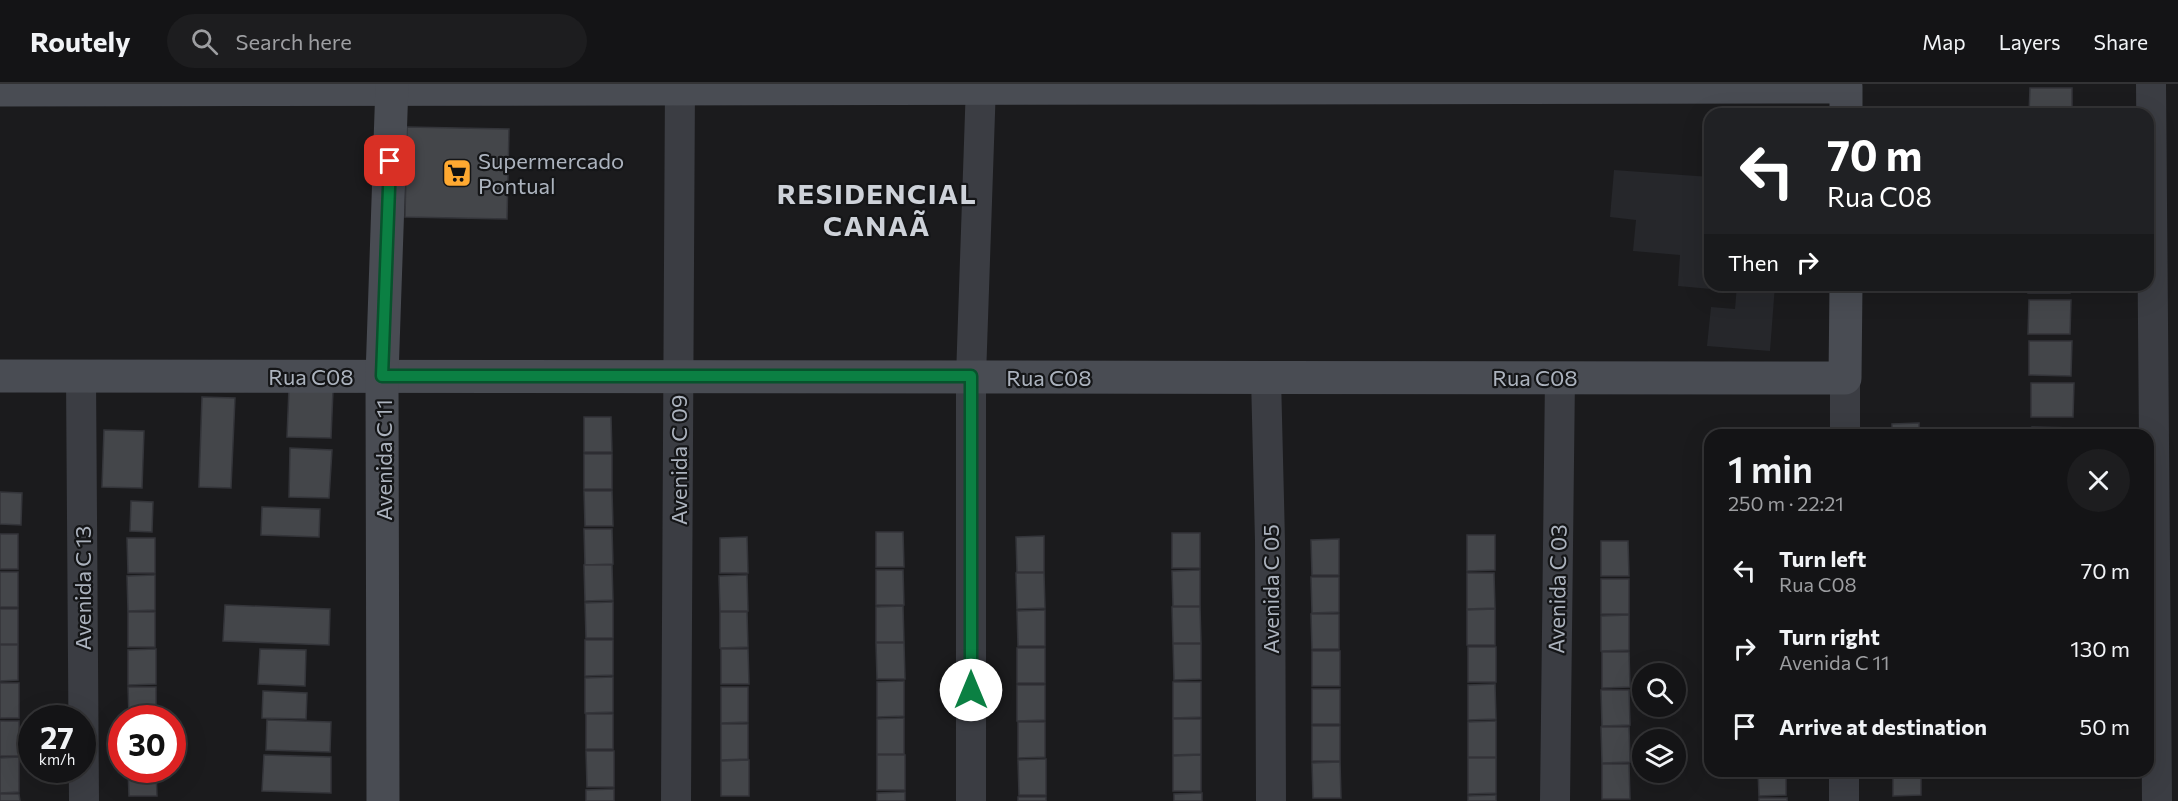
<!DOCTYPE html>
<meta charset="utf-8">
<style>
body{margin:0;font-family:Commissioner,sans-serif;background:#1d1d1f;color:#f1f3f6;height:100vh;display:flex;flex-direction:column;font-size:22px;white-space:nowrap}
*{box-sizing:border-box;margin:0}
p{font-size:20px;color:#9d9ea1}
.icon{flex:none;width:33px;height:33px;fill:none;stroke:currentColor;stroke-width:2;stroke-linecap:round;stroke-linejoin:round}
.map{position:relative;flex:1;overflow:hidden}
.side{position:absolute;left:1704px;top:345px;width:450px;height:348px;display:flex;flex-direction:column;background:#141416;border-radius:18px;box-shadow:0 6px 24px #0002,0 0 0 2px #333335}
.side>*{flex:none}
.banner{position:absolute;left:1704px;top:24px;width:450px;height:183px;border-radius:18px;box-shadow:0 6px 24px #0002,0 0 0 2px #333335;background:#202124;color:#fff;overflow:hidden}
.buttons{position:absolute;left:1632px;top:579px;display:grid;gap:12px}
.buttons a{display:grid;place-items:center;width:54px;height:54px;border-radius:50%;background:#141416;box-shadow:0 6px 24px #0002,0 0 0 2px #333335;font-size:30px}
.speed{position:absolute;left:18px;top:621px;display:flex;gap:12px;font-size:30px;font-weight:700;text-align:center}
.speed>*{display:grid;place-content:center;width:78px;height:78px;border-radius:50%;background:#141416;box-shadow:0 6px 24px #0002,0 0 0 2px #333335;line-height:1}
.speed small{font-size:15px;font-weight:400}
.speed .limit{border:9px solid #d22;background:#fff;color:#111}
.pin{position:absolute;display:grid;place-items:center;width:51px;height:51px;color:#fff;margin:-26px;border-radius:12px;box-shadow:0 3px 9px #0006}
.me{position:absolute;width:66px;margin:-33px;rotate:0deg;stroke-linejoin:round;filter:drop-shadow(0 0 4px #0008)}
.turn{display:flex;align-items:center;gap:21px;height:126px;padding:0 24px;font-size:27px}
.turn .icon{width:78px;height:78px;stroke-width:2.5}
.turn b{display:block;font-size:42px;line-height:51px}
.then{display:flex;align-items:center;height:57px;padding:0 24px;background:#0003;gap:12px;font-size:22px}
.round{display:grid;place-items:center;flex:none;width:63px;height:63px;border-radius:32px;background:#1d1d1f}
.headline{display:flex;align-items:center;justify-content:space-between;height:102px;padding:0 24px}
h1{font-size:36px;font-weight:600;line-height:45px}
ul{padding:0;list-style:none}
li{display:flex;align-items:center;gap:18px;height:78px;padding:0 24px}
li div{flex:1}
li b{display:block;font-size:22px}
li em{font-style:normal}
header{display:flex;align-items:center;gap:36px;box-sizing:border-box;height:84px;padding:0 30px;background:#141416;border-bottom:2px solid #333335}
header strong{font-size:28px}
nav{display:flex;gap:33px;margin-inline-start:auto;font-size:21px}
.search{width:420px;height:54px;background:#1d1d1f;display:flex;align-items:center;gap:15px;box-sizing:border-box;padding:0 21px;border-radius:33px;color:#9d9ea1;font-size:22px}
.map>svg:first-child{display:block}
.built{fill:#26272b}
.building{fill:#44464a;stroke:#34353a;stroke-width:1.5}
.lines{fill:none;stroke-linecap:round;stroke-linejoin:round}
.street{stroke:#3b3d43;stroke-width:30}
.secondary{stroke:#494c53;stroke-width:33}
.route-casing{stroke:#07532c;stroke-width:15}
.route{stroke:#0b8043;stroke-width:10}
.labels{text-anchor:middle;dominant-baseline:central;stroke-width:4.5;stroke-linejoin:round;paint-order:stroke}
.poi-label{font-size:22px;fill:#acb3be;stroke:#151618;text-anchor:start}
.street-label{font-size:22px;fill:#acb3be;stroke:#151618}
.district-label{font-size:28px;font-weight:bold;letter-spacing:1.5px;fill:#ced2d9;stroke:#151618}
</style>
<header>
<strong>Routely</strong>
<div class="search"><svg class="icon" aria-label="search" viewBox="0 0 24 24"><circle cx="10" cy="10" r="6"/><path d="M15 15l6 6"/></svg>Search here</div>
<nav><a>Map</a><a>Layers</a><a>Share</a></nav>
</header>
<div class="map">
<svg width="2178" height="717" viewBox="0 0 2178 717">
<rect width="100%" height="100%" fill="#1b1b1d"/>
<g class="built">
<polygon points="1614,86 1710,93 1711,205 1678,202 1680,171 1633,167 1636,136 1610,133"/>
<polygon points="1737,201 1775,201 1770,267 1707,262 1711,223 1735,225"/>
</g>
<g class="building">
<polygon points="2030,4 2072,4 2072,30 2029,30"/>
<polygon points="407,43 509,45 507,135 405,133"/>
<rect x="2028" y="201" width="42" height="8"/>
<polygon points="2029,216 2071,216 2070,250 2028,250"/>
<polygon points="2029,257 2072,257 2071,292 2029,291"/>
<polygon points="2031,299 2074,299 2073,333 2031,333"/>
<polygon points="289,304 333,306 331,354 287,353"/>
<polygon points="202,313 235,314 231,404 199,403"/>
<polygon points="584,333 611,333 612,368 584,368"/>
<polygon points="1919,339 1919,351 1892,351 1892,340"/>
<polygon points="2032,343 2074,344 2074,351 2032,351"/>
<polygon points="104,346 144,347 142,404 102,403"/>
<polygon points="290,364 332,366 329,414 289,413"/>
<rect x="584" y="370" width="28" height="35"/>
<polygon points="584,407 612,407 613,442 585,442"/>
<polygon points="0,408 22,409 21,441 0,440"/>
<polygon points="131,417 153,418 152,448 130,447"/>
<polygon points="262,423 320,425 319,453 261,451"/>
<polygon points="584,445 612,445 613,480 585,481"/>
<polygon points="876,448 903,448 904,483 876,483"/>
<rect x="1172" y="449" width="28" height="35"/>
<rect x="0" y="450" width="18" height="35"/>
<polygon points="1467,451 1495,451 1495,486 1467,487"/>
<polygon points="1044,452 1044,488 1017,488 1016,453"/>
<polygon points="747,453 748,489 720,489 720,454"/>
<polygon points="127,454 155,454 155,489 128,489"/>
<polygon points="1339,455 1339,491 1312,491 1311,456"/>
<polygon points="1601,457 1628,457 1629,492 1601,492"/>
<polygon points="584,481 612,481 613,516 585,517"/>
<polygon points="876,486 903,486 904,521 876,521"/>
<polygon points="1200,486 1200,522 1173,522 1172,487"/>
<rect x="0" y="488" width="18" height="35"/>
<polygon points="1016,489 1044,489 1045,524 1017,525"/>
<polygon points="1467,489 1494,489 1495,524 1467,525"/>
<polygon points="155,491 155,526 128,527 127,492"/>
<polygon points="747,491 748,527 720,527 719,492"/>
<polygon points="1311,493 1339,493 1339,528 1312,529"/>
<rect x="1601" y="495" width="28" height="35"/>
<polygon points="613,518 613,554 586,554 585,519"/>
<polygon points="225,521 330,525 329,561 223,557"/>
<polygon points="903,522 904,558 876,558 876,523"/>
<polygon points="1172,523 1200,523 1201,559 1173,559"/>
<rect x="0" y="525" width="18" height="35"/>
<polygon points="1495,525 1495,561 1467,561 1467,526"/>
<polygon points="1045,526 1045,562 1018,562 1017,527"/>
<rect x="128" y="528" width="27" height="35"/>
<polygon points="720,528 747,528 748,563 720,564"/>
<polygon points="1311,530 1339,530 1339,565 1312,565"/>
<polygon points="1629,531 1629,566 1601,567 1601,532"/>
<polygon points="585,556 613,556 613,591 585,592"/>
<polygon points="876,559 904,559 905,595 877,595"/>
<polygon points="1173,560 1201,560 1201,595 1174,596"/>
<polygon points="0,561 18,561 18,596 0,597"/>
<rect x="1468" y="563" width="28" height="35"/>
<rect x="1017" y="564" width="28" height="35"/>
<polygon points="156,565 156,600 128,601 128,566"/>
<polygon points="260,565 306,566 305,602 258,600"/>
<polygon points="721,565 748,565 749,600 721,600"/>
<rect x="1312" y="567" width="28" height="35"/>
<polygon points="1602,568 1629,568 1630,603 1602,604"/>
<polygon points="613,593 613,628 585,629 585,594"/>
<polygon points="904,597 904,632 877,633 877,598"/>
<polygon points="1173,598 1201,598 1201,633 1173,634"/>
<rect x="0" y="599" width="19" height="35"/>
<polygon points="1495,600 1496,635 1468,636 1468,601"/>
<polygon points="1017,601 1045,601 1045,636 1017,637"/>
<polygon points="128,603 156,603 156,634 129,634"/>
<polygon points="721,603 748,603 748,638 721,639"/>
<rect x="1312" y="605" width="28" height="35"/>
<polygon points="1601,606 1629,606 1630,641 1602,642"/>
<polygon points="263,607 307,609 306,635 262,634"/>
<rect x="586" y="630" width="27" height="35"/>
<polygon points="904,634 904,670 877,670 877,635"/>
<polygon points="1173,635 1201,635 1201,670 1173,671"/>
<polygon points="267,636 331,638 330,668 266,666"/>
<rect x="0" y="637" width="19" height="35"/>
<polygon points="1496,637 1496,673 1468,673 1468,638"/>
<polygon points="1018,638 1045,638 1045,673 1018,674"/>
<polygon points="721,640 748,640 748,675 721,676"/>
<rect x="1312" y="642" width="28" height="35"/>
<polygon points="1601,643 1629,643 1630,678 1602,679"/>
<polygon points="586,667 614,667 614,703 587,703"/>
<polygon points="264,671 331,673 331,709 262,707"/>
<rect x="877" y="671" width="28" height="35"/>
<polygon points="1201,671 1201,707 1173,707 1173,672"/>
<polygon points="19,673 19,708 0,709 0,674"/>
<polygon points="1468,674 1496,674 1496,709 1468,710"/>
<polygon points="1046,675 1046,711 1019,711 1018,676"/>
<polygon points="749,676 749,712 721,712 721,677"/>
<polygon points="1340,678 1341,714 1313,714 1312,679"/>
<polygon points="1602,680 1629,680 1630,715 1602,715"/>
<polygon points="128,686 156,686 157,712 129,712"/>
<polygon points="1758,687 1786,687 1786,711 1759,712"/>
<polygon points="1893,687 1921,687 1921,711 1893,712"/>
<polygon points="614,705 614,717 586,717 586,706"/>
<polygon points="905,708 905,717 877,717 877,709"/>
<polygon points="1202,709 1202,717 1174,717 1174,710"/>
<polygon points="0,710 19,710 20,717 0,717"/>
<polygon points="1496,711 1496,717 1468,717 1468,712"/>
<rect x="1018" y="713" width="28" height="4"/>
<rect x="1759" y="714" width="28" height="3"/>
</g>
<g class="lines">
<g class="street">
<polyline points="2151,0 2157,717"/>
<polyline points="81,292 84,717"/>
<polyline points="1266,293 1270,457 1271,717"/>
<polyline points="1845,351 1845,294"/>
<polyline points="676,717 680,0"/>
<polyline points="971,717 971,293 981,0"/>
<polyline points="1555,717 1560,293"/>
<polyline points="1844,717 1844,687"/>
</g>
<g class="secondary">
<polyline points="0,6 1846,3 1846,30"/>
<polyline points="0,292 1845,294 1846,201"/>
<polyline points="383,717 382,292 392,0"/>
</g>
</g>
<g class="lines">
<g class="route-casing">
<polyline id="route" points="390,77 382,292 971,292 971,606"/>
</g>
<use href="#route" class="route"/>
</g>
<defs>
<g id="supermarket-square" transform="scale(1.5)"><rect x="-9" y="-9" width="18" height="18" rx="4" fill="#ffa931" stroke="#151618"/><path d="M-6-5.5h2.5l.6 2H6L4.5 2H-2.5L-4.4-4H-6ZM-1.5 3.2a1.3 1.3 0 1 0 .1 0ZM3 3.2a1.3 1.3 0 1 0 .1 0Z" fill="#111"/></g>
</defs>
<g fill-rule="evenodd">
<use href="#supermarket-square" x="457" y="89"/>
</g>
<g class="labels">
<g class="poi-label">
<text x="478" y="76">Supermercado<tspan x="478" dy="25">Pontual</tspan></text>
</g>
<g class="street-label">
<text x="311" y="292">Rua C08</text>
<text x="1049" y="293">Rua C08</text>
<text x="1535" y="293">Rua C08</text>
<text transform="translate(383 376) rotate(-90)">Avenida C 11</text>
<text transform="translate(678 376) rotate(-90)">Avenida C 09</text>
<text transform="translate(82 504) rotate(-90)">Avenida C 13</text>
<text transform="translate(1270 505) rotate(-90)">Avenida C 05</text>
<text transform="translate(1557 505) rotate(-89)">Avenida C 03</text>
</g>
<g class="district-label">
<text x="877" y="109">RESIDENCIAL<tspan x="877" dy="32">CANAÃ</tspan></text>
</g>
</g>
</svg>
<div class="buttons">
<a><svg class="icon" aria-label="search" viewBox="0 0 24 24"><circle cx="10" cy="10" r="6"/><path d="M15 15l6 6"/></svg></a>
<a><svg class="icon" aria-label="layers" viewBox="0 0 24 24"><path d="M12 4l9 5-9 5-9-5zM3 14l9 5 9-5"/></svg></a>
</div>
<div class="speed"><div>27<small>km/h</small></div><div class="limit">30</div></div>
<div class="pin" style="left:390px;top:77px;background:#d93025"><svg class="icon" aria-label="arrive" viewBox="0 0 24 24"><path d="M6 21V4h12l-3 4 3 4H6"/></svg></div>
<svg class="me" style="left:971px;top:606px" viewBox="-20 -20 40 40"><circle r="19" fill="#fff"/><path d="M0-13L10 11 0 6-10 11z" fill="#0b8043"/></svg>
<div class="banner">
<div class="turn"><svg class="icon" aria-label="left" viewBox="0 0 24 24"><path d="M17 20v-9H6M10 6l-5 5 5 5"/></svg><div><b>70 m</b>Rua C08</div></div>
<div class="then">Then<svg class="icon" aria-label="right" viewBox="0 0 24 24"><path d="M7 20v-9h11M14 6l5 5-5 5"/></svg></div>
</div>
<section class="side">
<div class="headline"><div><h1>1 min</h1><p>250 m · 22:21</p></div><a class="round"><svg class="icon" aria-label="close" viewBox="0 0 24 24"><path d="M6 6l12 12M18 6L6 18"/></svg></a></div>
<ul>
<li><svg class="icon" aria-label="left" viewBox="0 0 24 24"><path d="M17 20v-9H6M10 6l-5 5 5 5"/></svg><div><b>Turn left</b><p>Rua C08</p></div><em>70 m</em></li>
<li><svg class="icon" aria-label="right" viewBox="0 0 24 24"><path d="M7 20v-9h11M14 6l5 5-5 5"/></svg><div><b>Turn right</b><p>Avenida C 11</p></div><em>130 m</em></li>
<li><svg class="icon" aria-label="arrive" viewBox="0 0 24 24"><path d="M6 21V4h12l-3 4 3 4H6"/></svg><div><b>Arrive at destination</b></div><em>50 m</em></li>
</ul>
</section>
</div>
